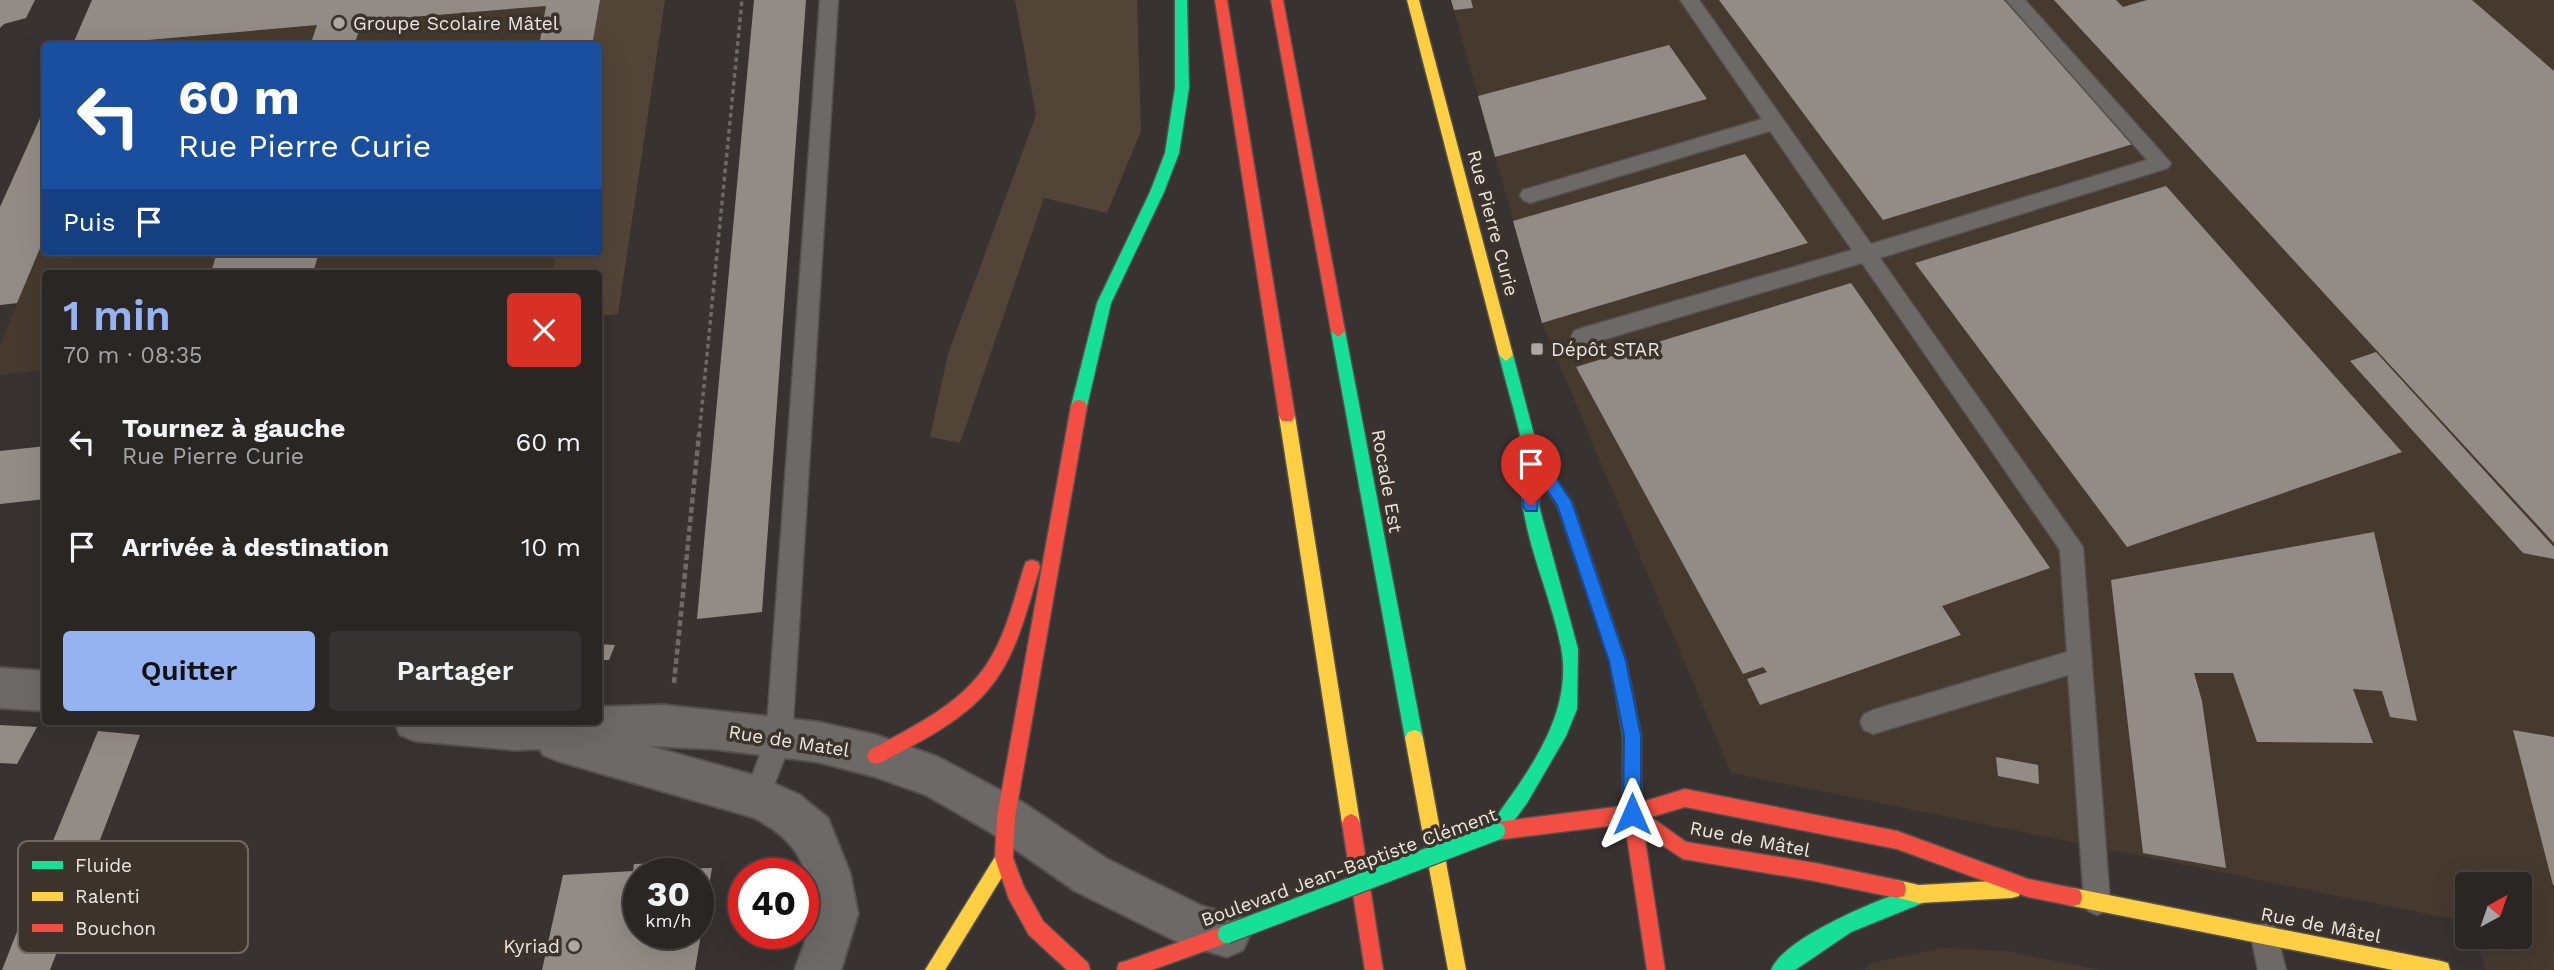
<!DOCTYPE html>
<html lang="fr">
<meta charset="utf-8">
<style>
body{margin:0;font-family:"Work Sans",sans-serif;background:#363231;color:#f1f3f6;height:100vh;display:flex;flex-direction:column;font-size:26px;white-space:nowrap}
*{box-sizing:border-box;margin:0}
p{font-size:23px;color:#a5a5a6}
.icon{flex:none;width:38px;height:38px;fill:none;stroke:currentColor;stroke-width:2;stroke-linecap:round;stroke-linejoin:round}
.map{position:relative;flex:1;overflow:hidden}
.details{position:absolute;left:42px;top:270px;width:560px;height:455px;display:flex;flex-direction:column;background:#2a2624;border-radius:7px;box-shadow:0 7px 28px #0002,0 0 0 2px #464341}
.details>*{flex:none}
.top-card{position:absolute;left:42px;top:42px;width:560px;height:214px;border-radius:7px;box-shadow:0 7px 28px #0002,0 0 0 2px #464341;background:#1a4fa0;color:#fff;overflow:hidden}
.needle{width:46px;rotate:40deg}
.controls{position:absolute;left:2455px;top:872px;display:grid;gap:14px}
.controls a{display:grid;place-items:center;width:77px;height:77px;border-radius:7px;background:#2a2624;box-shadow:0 7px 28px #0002,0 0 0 2px #464341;font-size:35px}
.speed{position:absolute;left:623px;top:858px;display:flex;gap:14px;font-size:35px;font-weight:700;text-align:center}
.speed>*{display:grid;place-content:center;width:91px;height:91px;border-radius:50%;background:#2a2624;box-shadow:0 7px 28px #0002,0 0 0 2px #464341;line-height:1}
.speed small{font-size:18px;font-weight:400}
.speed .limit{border:10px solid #d22;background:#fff;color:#111}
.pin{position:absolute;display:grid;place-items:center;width:60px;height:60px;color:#fff;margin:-72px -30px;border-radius:50% 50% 50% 0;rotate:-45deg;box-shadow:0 0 7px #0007}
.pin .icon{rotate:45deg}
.me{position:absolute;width:77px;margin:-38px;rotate:0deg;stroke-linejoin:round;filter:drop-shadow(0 0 5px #0008)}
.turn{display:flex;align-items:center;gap:24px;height:147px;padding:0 21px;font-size:32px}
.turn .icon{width:91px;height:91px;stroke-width:2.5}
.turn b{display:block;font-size:49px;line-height:60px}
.then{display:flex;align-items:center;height:66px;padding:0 21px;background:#0003;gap:14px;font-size:26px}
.round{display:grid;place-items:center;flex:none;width:74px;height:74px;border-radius:7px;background:#363231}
.summary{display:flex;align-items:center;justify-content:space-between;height:119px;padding:0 21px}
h1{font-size:42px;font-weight:600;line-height:52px;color:#95b2f1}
.primary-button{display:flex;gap:14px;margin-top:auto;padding:14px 21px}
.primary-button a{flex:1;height:80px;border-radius:7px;background:#95b2f1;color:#111;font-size:28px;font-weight:600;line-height:80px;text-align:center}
.primary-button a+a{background:#363231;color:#f1f3f6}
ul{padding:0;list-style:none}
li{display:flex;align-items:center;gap:21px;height:105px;padding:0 21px}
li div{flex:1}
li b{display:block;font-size:26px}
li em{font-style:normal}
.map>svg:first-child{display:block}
.built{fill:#463a2f}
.green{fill:#534438}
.building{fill:#938c86;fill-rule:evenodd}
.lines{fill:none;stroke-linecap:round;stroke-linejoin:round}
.lane-casing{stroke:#54504d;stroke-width:3}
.street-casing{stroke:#54504d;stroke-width:4}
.fast-casing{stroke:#54504d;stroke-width:3}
.slow-casing{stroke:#54504d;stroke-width:3}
.jam-casing{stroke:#54504d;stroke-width:3}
.path-far1{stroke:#6e6a67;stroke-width:3.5;stroke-dasharray:4.5 3.5;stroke-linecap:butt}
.path{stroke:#6e6a67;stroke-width:4.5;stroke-dasharray:6 3.5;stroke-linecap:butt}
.lane{fill:#6d6966;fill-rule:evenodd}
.street{fill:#6d6966;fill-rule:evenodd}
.fast{fill:#16e098;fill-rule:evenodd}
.slow{fill:#ffcf43;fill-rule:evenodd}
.jam{fill:#f24e42;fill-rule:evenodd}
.fast-bridge-casing{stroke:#54504d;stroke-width:21;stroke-linecap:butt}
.fast-bridge{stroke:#16e098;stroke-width:18}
.route{fill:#1a73e8;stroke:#114b97;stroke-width:2}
.poi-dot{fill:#aca7a3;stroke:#3b332c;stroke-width:2.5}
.labels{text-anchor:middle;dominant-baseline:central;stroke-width:7;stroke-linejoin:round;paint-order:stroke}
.poi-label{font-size:19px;fill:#ebe6e1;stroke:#3b332c;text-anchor:start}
.street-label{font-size:19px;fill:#ebe6e1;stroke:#3b332c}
.key{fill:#3b332c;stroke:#706962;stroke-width:2}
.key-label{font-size:19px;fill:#ebe6e1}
</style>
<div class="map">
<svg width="2554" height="970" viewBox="0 0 2554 970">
<rect width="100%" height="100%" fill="#383330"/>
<g class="built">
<polygon points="92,0 600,0 592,45 72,46"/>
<polygon points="1451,0 2554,0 2554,970 2485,970 2476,936 2520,936 2520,884 2468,884 2467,922 1731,773 1542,323"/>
<polygon points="45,105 46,252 556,252 552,273 46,273 45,370 0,375 0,345 17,304 0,305 0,207"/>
<polygon points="1943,948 2007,951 2100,970 1863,970 1872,963"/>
</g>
<g class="green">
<polygon points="600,0 665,0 618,314 599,316 598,273 552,273 556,252 598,252 598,46 592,45"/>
<polygon points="1015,0 1137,0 1141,131 1107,213 1044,198 960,443 930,437 948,354 1036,115"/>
</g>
<g class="building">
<polygon points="0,0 35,0 26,18 4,24 0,28"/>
<polygon points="92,0 600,0 592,46 539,46 546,6 362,21 354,46 310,46 317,25 125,42 124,46 72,46"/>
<polygon points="754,0 806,0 762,612 697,619"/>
<polygon points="1451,0 1471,0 1473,8 1454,10"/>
<polygon points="1719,0 2004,0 2133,144 1883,220"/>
<polygon points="2054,0 2116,0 2123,7 2147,0 2472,0 2554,71 2554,543"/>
<polygon points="1669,45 1707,99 1495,157 1478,96"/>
<polygon points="46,105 46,234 17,303 0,305 0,207"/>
<polygon points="1745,154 1808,243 1542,323 1513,221"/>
<polygon points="2166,186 2402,452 2127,547 1915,263"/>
<polygon points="217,252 319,252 313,273 211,273"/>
<polygon points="1851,283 2050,568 1942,606 1961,635 1760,705 1747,679 1767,672 1763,667 1743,674 1576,367"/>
<polygon points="2376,352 2554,547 2554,559 2523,553 2350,361"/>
<polygon points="46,446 46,499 0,504 0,451"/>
<polygon points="2374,532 2417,721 2390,717 2382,691 2353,689 2373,743 2257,742 2233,673 2194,673 2202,701 2226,868 2143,853 2111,580"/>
<polygon points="598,644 615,645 609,660 598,660"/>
<polygon points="0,725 37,727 17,764 0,763"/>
<polygon points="2513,730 2554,737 2554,885 2553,885"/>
<polygon points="98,731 140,735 100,840 53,841"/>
<polygon points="1996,757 2038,765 2039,784 1998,776"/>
<path d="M664,863L663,869L712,868L695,970H542L563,875L633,871L634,864ZM639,873H698V933H639Z"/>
<polygon points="79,894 50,970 2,970 31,896"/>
</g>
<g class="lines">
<g class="lane-casing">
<g id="lane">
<polygon points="820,0 838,0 792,739 766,806 757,810 748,806 744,797 766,739"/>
<polygon points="1680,0 1699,0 1871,244 2147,160 2006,0 2025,0 2171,163 2168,168 1880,258 2083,547 2110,902 2106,911 2097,915 2088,911 2084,902 2068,675 1873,734 1864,730 1860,722 1864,714 1873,710 2067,652 2060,550 1862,263 1582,346 1574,343 1571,337 1574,331 1582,328 1852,250 1770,131 1530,203 1523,200 1520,195 1523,190 1762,119"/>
<polygon points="2265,922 2275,926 2286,970 2258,970 2251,936 2255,926"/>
</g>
</g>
<g class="street-casing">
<g id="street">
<polygon points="0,668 46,671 46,711 0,708"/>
<path d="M663,705L818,722L876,735L938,757L1022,802L1107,859L1202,906L1243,918L1250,934L1243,950L1227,957L1182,944L1075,891L990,832L926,795L876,777L818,762L713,749L649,746L757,776L800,795L828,818L850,873L858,914L841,970H795C800,953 812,930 812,912C811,865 794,837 752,817L558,761L543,755L540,749L515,750L415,741L400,735L394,721H598V707Z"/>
</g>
</g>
<g class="fast-casing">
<g id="fast">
<polygon points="1175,0 1187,0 1189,88 1179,153 1164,192 1111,303 1087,406 1084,411 1074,411 1071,406 1097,303 1150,192 1165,153 1175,88"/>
<polygon points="1338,325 1345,331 1423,738 1420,744 1414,746 1408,744 1405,738 1331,331"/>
<path d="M1506,349L1513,355L1539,454L1572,502L1626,661L1641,736V814L1638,820L1632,823L1626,820L1623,814V736L1610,661L1557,505L1539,479V506L1578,649L1577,709L1566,736L1527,803L1502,837L1496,840L1490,837L1487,831L1490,825C1527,774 1574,714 1561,647C1552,600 1530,554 1523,507C1521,490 1527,471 1524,454C1518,421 1507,388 1499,355Z"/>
<path d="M1918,886L1925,888L1927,895L1925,902L1851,932L1795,970H1771C1785,936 1883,898 1918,886Z"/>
</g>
</g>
<g class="slow-casing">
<g id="slow">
<polygon points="1407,0 1419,0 1513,355 1506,361 1499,355"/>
<polygon points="1287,410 1292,411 1295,416 1360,823 1357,829 1351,832 1345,829 1342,823 1279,416 1282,411"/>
<polygon points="1414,730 1420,732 1423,738 1466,970 1448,970 1405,738 1408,732"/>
<polygon points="1004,849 1010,852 1013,858 1010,864 945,970 925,970 998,852"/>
<polygon points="1897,880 1919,885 2012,880 2019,882 2021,889 2019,896 2012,898 1919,903 1890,896 1888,889 1890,882"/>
<polygon points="2073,888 2441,961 2448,963 2450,970 2393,970 2073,906 2066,904 2064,897 2066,890"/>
</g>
</g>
<g class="jam-casing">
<g id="jam">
<polygon points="1215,0 1227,0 1295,416 1292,421 1282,421 1279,416"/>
<polygon points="1271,0 1283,0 1345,331 1338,337 1331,331"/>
<polygon points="1079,400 1084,401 1087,406 1015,817 1013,858 1024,887 1043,921 1088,963 1090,970 1067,970 1029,935 1009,899 995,858 997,817 1071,406 1074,401"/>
<path d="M1032,560L1038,562L1040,567C1027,609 1017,656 988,690C960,723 919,742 882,762L876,764L870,762L867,756L870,750C912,727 960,705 987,664C1006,635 1014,599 1024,567L1026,562Z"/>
<polygon points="1685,789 1897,831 2028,879 2073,888 2080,890 2082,897 2080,904 2073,906 2028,897 1897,849 1685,807 1651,817 1686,842 1815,863 1897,880 1904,882 1906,889 1904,896 1897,898 1815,881 1683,859 1644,833 1665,970 1647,970 1625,824 1496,840 1490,837 1487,831 1490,825 1496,822 1632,805"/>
<polygon points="1351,814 1357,817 1360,823 1383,970 1365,970 1342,823 1345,817"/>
<polygon points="1227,925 1234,927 1236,934 1234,941 1227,943 1152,970 1117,970 1119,963 1126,961"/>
</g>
</g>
<polyline class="path-far1" points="699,436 742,0"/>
<polyline class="path" points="674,683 699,434"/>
<use href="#lane" class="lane"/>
<use href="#street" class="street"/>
<use href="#fast" class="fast"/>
<use href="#slow" class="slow"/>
<use href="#jam" class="jam"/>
<g class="fast-bridge-casing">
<polyline id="fast-bridge" points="1227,934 1496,831"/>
</g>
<use href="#fast-bridge" class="fast-bridge"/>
</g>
<polygon class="route" points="1532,449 1538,451 1572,502 1626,661 1641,736 1641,814 1638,820 1632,823 1626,820 1623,814 1624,736 1609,661 1557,505 1540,480 1537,511 1526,511 1523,506 1525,456 1527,451"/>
<g class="poi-dot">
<circle cx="339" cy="23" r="7"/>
<rect x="1530" y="342" width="14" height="14" rx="3.5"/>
<circle cx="574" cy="946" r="7"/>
</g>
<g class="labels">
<g class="poi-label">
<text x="353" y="23">Groupe Scolaire Mâtel</text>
<text x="1551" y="349">Dépôt STAR</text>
<text x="560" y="946" text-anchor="end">Kyriad</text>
</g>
<g class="street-label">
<text transform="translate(1493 223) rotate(75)">Rue Pierre Curie</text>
<text transform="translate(1387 481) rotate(80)">Rocade Est</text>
<text transform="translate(789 741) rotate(9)">Rue de Matel</text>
<text transform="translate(1750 839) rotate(11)">Rue de Mâtel</text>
<text transform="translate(1349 867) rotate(-20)">Boulevard Jean-Baptiste Clément</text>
<text transform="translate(2321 925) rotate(11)">Rue de Mâtel</text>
</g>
</g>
<rect x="18" y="841" width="230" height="112" rx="10" class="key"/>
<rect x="32" y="861" width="31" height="8" fill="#16e098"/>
<rect x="32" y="892" width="31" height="9" fill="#ffcf43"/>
<rect x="32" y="924" width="31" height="8" fill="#f24e42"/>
<g class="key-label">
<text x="75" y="872">Fluide</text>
<text x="75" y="903">Ralenti</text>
<text x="75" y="935">Bouchon</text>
</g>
</svg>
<div class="controls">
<a><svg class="needle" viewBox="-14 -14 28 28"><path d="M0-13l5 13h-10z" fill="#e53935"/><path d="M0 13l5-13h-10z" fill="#a5a5a6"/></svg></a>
</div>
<div class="speed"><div>30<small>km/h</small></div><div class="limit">40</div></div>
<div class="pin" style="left:1531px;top:506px;background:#d93025"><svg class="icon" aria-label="arrive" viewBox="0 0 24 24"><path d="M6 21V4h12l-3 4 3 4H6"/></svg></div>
<svg class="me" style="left:1632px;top:814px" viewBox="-20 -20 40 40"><path d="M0-17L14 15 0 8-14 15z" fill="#1a73e8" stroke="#fff" stroke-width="4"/></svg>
<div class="top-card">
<div class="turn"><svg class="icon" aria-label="left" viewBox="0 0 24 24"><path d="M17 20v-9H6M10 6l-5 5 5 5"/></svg><div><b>60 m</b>Rue Pierre Curie</div></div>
<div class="then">Puis<svg class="icon" aria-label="arrive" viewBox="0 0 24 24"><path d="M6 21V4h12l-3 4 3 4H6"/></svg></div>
</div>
<section class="details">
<div class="summary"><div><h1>1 min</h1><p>70 m · 08:35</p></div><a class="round" style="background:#d93025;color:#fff"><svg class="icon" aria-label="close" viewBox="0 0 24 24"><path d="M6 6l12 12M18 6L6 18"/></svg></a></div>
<ul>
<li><svg class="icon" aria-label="left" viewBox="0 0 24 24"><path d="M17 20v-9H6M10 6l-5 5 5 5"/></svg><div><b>Tournez à gauche</b><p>Rue Pierre Curie</p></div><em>60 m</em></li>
<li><svg class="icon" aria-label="arrive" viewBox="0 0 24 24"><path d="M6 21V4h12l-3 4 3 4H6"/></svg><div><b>Arrivée à destination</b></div><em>10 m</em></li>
</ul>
<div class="primary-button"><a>Quitter</a><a>Partager</a></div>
</section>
</div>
